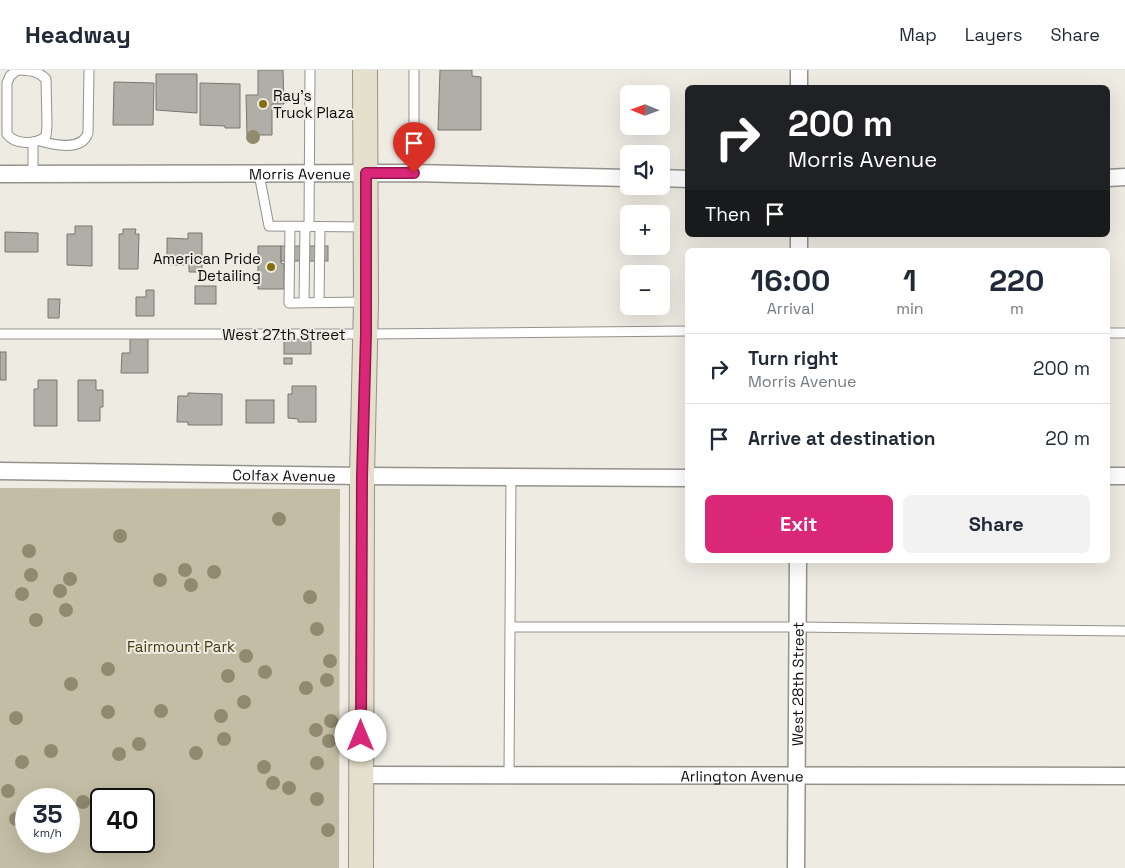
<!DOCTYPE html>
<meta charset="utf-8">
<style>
body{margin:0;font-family:"Space Grotesk",sans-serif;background:#f2f2f3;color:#1f2937;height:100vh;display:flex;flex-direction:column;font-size:19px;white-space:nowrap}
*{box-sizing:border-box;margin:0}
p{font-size:16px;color:#747a83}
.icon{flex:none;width:28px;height:28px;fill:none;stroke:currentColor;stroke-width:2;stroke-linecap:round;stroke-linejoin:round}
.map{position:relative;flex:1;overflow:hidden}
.details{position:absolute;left:685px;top:178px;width:425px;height:315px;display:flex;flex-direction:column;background:#fff;border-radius:8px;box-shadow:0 5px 20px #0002}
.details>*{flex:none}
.hud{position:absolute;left:685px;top:15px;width:425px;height:152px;border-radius:8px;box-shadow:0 5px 20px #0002;background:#202124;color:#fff;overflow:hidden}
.needle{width:32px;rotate:271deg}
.tools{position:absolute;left:620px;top:15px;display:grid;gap:10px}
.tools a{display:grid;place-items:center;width:50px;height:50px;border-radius:8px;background:#fff;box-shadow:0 5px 20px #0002;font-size:25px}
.speed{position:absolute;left:15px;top:718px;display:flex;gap:10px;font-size:25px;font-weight:700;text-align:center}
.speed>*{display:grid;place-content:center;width:65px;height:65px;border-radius:50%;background:#fff;box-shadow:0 5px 20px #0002;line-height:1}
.speed small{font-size:12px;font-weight:400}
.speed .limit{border:2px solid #111;border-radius:8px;background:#fff;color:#111}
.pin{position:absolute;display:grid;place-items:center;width:42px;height:42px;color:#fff;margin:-51px -21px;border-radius:50% 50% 50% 0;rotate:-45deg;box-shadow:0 0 5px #0007}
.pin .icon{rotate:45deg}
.me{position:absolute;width:55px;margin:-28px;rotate:0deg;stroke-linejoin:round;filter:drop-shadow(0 0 4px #0008)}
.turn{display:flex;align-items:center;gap:18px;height:105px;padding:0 20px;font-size:22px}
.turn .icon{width:65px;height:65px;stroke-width:2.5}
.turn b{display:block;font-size:35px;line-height:42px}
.then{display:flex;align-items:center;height:48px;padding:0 20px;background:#0003;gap:10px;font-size:19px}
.eta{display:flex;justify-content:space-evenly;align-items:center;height:85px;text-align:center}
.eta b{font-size:30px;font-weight:600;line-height:35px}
.action{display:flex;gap:10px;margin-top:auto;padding:10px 20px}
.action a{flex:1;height:58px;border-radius:8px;background:#db2777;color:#fff;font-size:20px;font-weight:600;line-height:58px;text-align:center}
.action a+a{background:#f2f2f3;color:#1f2937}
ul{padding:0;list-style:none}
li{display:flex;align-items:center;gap:15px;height:70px;padding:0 20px;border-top:1px solid #e0e1e3}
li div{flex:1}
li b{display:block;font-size:19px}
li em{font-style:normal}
header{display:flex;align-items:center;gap:30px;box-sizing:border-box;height:70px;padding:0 25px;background:#fff;border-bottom:1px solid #e0e1e3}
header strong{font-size:24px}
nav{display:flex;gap:28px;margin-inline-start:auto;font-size:18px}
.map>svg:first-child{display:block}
.green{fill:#c3bda5;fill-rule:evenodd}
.building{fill:#b0aea7;stroke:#78776f}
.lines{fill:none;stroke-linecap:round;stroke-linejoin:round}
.lane-casing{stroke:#94928b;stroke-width:11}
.street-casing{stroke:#94928b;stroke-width:19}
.secondary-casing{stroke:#94928b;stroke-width:26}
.lane{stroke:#fff;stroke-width:9}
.street{stroke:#fff;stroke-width:16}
.secondary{stroke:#e5e0cb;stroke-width:24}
.tree{fill:#918a6e}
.route-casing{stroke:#8e194d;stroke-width:12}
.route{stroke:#db2777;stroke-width:9}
.poi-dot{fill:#846e0d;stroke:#edebe2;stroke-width:2}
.labels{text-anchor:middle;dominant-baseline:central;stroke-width:4;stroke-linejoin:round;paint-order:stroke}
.poi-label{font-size:15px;fill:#0d0c0a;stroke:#edebe2;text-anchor:start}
.street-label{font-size:15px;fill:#0d0c0a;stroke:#edebe2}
.park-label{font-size:15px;fill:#453a0f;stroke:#edebe2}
</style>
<header>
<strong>Headway</strong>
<nav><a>Map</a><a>Layers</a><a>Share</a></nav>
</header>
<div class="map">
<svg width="1125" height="798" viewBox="0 0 1125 798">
<rect width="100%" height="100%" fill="#edebe2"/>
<path class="green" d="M0,418L340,419L339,798H0ZM26,729H69V771H26ZM101,729H144V771H101Z"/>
<g class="building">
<polygon points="258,0 283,0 284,34 272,34 272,65 247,65 246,25 258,25"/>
<polygon points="440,0 472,0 472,6 481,7 481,60 438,60"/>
<polygon points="156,4 197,4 197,43 156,40"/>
<polygon points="114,12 154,13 153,55 113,55"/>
<polygon points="200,13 240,14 240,58 225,58 225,56 200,55"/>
<polygon points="75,156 92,156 92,196 67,195 67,164 75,164"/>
<polygon points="123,159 136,159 135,164 139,164 138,199 119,199 119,164 123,164"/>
<polygon points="5,162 38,163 38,182 5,182"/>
<polygon points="188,163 202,163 202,202 189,202 189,195 167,195 167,168 188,169"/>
<polygon points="258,176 281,176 281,193 284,194 284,219 258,219"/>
<rect x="281" y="176" width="47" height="15"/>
<rect x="195" y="216" width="21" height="18"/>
<polygon points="146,220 154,220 154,246 136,246 136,227 146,227"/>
<polygon points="48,229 60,229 59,248 48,248"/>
<rect x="284" y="265" width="27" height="19"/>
<polygon points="130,268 148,268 148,303 121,303 122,283 130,283"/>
<rect x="0" y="282" width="6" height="28"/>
<rect x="284" y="288" width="8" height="6"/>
<polygon points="38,310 57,310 57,356 34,356 34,319 38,319"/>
<polygon points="78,310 96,310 96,320 103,320 103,337 100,337 100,351 78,351"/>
<polygon points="292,316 316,316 316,352 298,352 298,349 288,348 288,324 292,324"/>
<polygon points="188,323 222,324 222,355 188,355 188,352 177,352 178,326 188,326"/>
<rect x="246" y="330" width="28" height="23"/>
</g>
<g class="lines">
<g class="lane-casing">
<g id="lane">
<path d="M17,0C29,1 37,0 46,9L47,56L46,66C36,75 15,75 7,64V13L10,6Z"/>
<path d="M40,71C54,75 82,81 88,63L89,0"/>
<polyline points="33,72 33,104"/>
<polyline points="414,103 414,0"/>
<polyline points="259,104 269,156 365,157"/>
<polyline points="290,157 289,233 366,232"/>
<polyline points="309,157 310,0"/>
<polyline points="304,232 305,157"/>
<polyline points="319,232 320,157"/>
<polyline points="1108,263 1125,263"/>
<polyline points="0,264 366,264 688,261"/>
<polyline points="511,557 797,557 1125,561"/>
<polyline points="509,705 511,407"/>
</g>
</g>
<g class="street-casing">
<g id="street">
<polyline points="799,18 799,0"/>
<path id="s1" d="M0,104L414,103L629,108"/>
<polyline points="661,108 688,109"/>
<polyline points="1108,108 1125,107"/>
<polyline points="799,165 799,180"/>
<path id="s2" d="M0,401L362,406L688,408"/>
<polyline points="1108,406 1125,406"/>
<path id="s3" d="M360,705L1125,706"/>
<path id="s4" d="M796,798L798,490"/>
</g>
</g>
<g class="secondary-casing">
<polyline id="secondary" points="361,798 362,406 366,232 365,0"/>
</g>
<use href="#lane" class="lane"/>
<use href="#street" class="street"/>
<use href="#secondary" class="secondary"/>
</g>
<g class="tree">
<circle cx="253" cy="67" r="7"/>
<circle cx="279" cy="449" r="7"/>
<circle cx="120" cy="466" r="7"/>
<circle cx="29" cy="481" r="7"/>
<circle cx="185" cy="500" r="7"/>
<circle cx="214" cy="502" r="7"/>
<circle cx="31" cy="505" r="7"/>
<circle cx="70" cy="509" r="7"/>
<circle cx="160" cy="510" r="7"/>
<circle cx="191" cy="515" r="7"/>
<circle cx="60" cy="521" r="7"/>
<circle cx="22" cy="524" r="7"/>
<circle cx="310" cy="527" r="7"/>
<circle cx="66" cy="540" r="7"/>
<circle cx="36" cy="550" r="7"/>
<circle cx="317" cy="559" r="7"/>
<circle cx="246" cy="586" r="7"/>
<circle cx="330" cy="591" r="7"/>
<circle cx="108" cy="599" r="7"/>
<circle cx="265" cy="602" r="7"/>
<circle cx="228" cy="606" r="7"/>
<circle cx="327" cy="610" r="7"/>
<circle cx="71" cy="614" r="7"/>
<circle cx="306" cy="618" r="7"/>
<circle cx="244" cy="632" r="7"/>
<circle cx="161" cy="641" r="7"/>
<circle cx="108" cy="642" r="7"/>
<circle cx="221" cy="646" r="7"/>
<circle cx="16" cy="648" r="7"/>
<circle cx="331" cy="651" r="7"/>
<circle cx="316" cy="660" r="7"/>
<circle cx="224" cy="669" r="7"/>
<circle cx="329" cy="671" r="7"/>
<circle cx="139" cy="674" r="7"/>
<circle cx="51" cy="681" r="7"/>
<circle cx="196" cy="683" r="7"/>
<circle cx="119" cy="684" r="7"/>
<circle cx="22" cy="692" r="7"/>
<circle cx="317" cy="693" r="7"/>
<circle cx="264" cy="697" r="7"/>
<circle cx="273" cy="713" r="7"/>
<circle cx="289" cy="718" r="7"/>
<circle cx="8" cy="721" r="7"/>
<circle cx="317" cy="729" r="7"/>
<circle cx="83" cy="732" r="7"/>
<circle cx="16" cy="749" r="7"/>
<circle cx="328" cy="760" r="7"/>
</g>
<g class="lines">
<g class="route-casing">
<polyline id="route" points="361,666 362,406 366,264 366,103 414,103"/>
</g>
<use href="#route" class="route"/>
</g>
<g class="poi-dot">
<circle cx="263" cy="34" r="5"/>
<circle cx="271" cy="197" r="5"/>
</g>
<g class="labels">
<g class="poi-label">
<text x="273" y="25">Ray's<tspan x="273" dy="17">Truck Plaza</tspan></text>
<text x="261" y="188" text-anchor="end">American Pride<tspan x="261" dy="17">Detailing</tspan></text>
</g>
<g class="street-label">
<text stroke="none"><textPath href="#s1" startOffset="300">Morris Avenue</textPath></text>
<text x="284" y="264">West 27th Street</text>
<text stroke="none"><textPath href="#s2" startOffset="284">Colfax Avenue</textPath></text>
<text stroke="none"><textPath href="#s4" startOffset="184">West 28th Street</textPath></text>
<text stroke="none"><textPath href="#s3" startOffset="382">Arlington Avenue</textPath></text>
</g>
<g class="park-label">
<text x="181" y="576">Fairmount Park</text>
</g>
</g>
</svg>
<div class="tools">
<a><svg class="needle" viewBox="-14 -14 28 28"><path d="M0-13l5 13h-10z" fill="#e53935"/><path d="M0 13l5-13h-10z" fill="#747a83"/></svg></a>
<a><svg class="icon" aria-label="sound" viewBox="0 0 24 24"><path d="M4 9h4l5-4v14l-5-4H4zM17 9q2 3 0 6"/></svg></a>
<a>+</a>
<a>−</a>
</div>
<div class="speed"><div>35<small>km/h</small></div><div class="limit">40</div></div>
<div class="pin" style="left:414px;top:103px;background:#d93025"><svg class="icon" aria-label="arrive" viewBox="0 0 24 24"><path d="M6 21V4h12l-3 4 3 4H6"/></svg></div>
<svg class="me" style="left:361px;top:666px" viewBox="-20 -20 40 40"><circle r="19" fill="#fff"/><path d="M0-13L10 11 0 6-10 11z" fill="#db2777"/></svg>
<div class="hud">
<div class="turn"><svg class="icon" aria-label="right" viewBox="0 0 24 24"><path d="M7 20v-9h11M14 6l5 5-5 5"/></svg><div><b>200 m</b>Morris Avenue</div></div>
<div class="then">Then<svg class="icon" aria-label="arrive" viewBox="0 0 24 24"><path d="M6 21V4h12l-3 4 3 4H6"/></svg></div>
</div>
<section class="details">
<div class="eta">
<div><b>16:00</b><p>Arrival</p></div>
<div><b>1</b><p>min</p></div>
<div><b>220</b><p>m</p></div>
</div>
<ul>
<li><svg class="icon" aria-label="right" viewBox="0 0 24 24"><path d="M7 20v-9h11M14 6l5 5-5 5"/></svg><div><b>Turn right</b><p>Morris Avenue</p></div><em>200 m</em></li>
<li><svg class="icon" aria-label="arrive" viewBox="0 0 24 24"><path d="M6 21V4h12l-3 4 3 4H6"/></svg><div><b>Arrive at destination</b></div><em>20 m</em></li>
</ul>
<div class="action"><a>Exit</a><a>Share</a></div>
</section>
</div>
